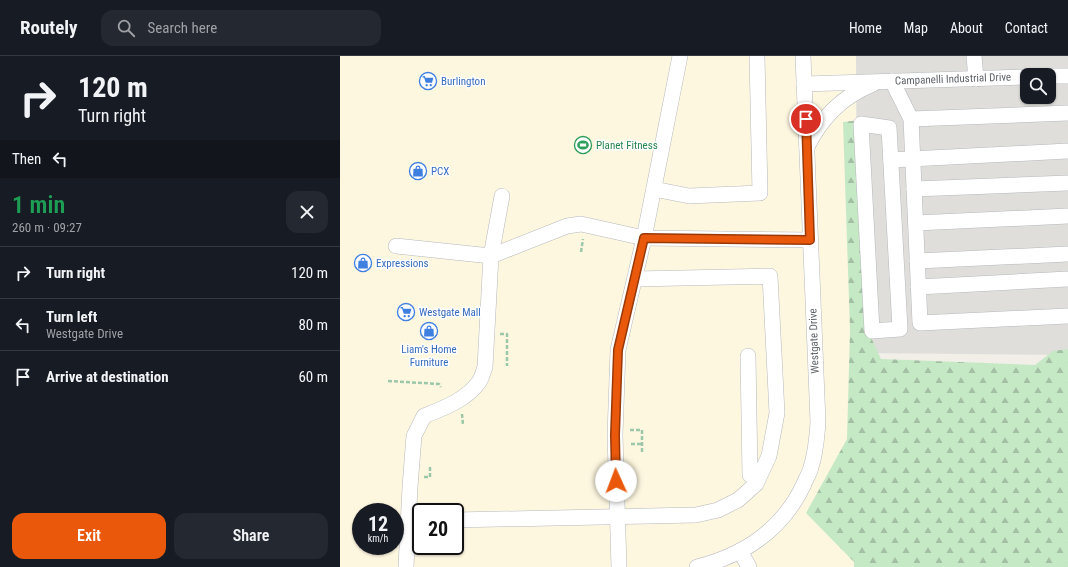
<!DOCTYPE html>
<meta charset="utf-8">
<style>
body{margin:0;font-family:"Roboto Condensed",sans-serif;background:#242831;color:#f1f3f6;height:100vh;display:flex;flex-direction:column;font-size:15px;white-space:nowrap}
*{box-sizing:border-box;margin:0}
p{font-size:13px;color:#9ea1a6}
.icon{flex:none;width:22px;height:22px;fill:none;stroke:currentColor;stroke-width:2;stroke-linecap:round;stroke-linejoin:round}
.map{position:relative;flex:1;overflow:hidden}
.details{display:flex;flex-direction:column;background:#171b24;width:340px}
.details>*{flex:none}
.banner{background:#171b24;color:#f1f3f6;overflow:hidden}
.tools{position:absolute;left:680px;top:12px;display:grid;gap:8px}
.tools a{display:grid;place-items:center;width:36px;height:36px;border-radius:8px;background:#171b24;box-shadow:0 1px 3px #0004;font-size:20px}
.speed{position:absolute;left:12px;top:447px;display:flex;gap:8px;font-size:20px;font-weight:700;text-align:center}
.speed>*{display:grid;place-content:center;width:52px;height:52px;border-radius:50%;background:#171b24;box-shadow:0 1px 3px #0004;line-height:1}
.speed small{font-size:10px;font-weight:400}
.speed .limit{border:2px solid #111;border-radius:6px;background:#fff;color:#111}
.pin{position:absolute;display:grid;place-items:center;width:34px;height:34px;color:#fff;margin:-17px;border:2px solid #fff;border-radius:50%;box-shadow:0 1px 4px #0007}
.me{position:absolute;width:44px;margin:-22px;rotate:358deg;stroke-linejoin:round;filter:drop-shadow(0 0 3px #0008)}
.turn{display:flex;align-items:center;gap:14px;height:84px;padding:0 12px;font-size:18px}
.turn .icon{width:52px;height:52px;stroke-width:2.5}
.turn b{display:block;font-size:28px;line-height:34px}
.then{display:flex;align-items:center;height:38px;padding:0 12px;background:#0003;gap:8px;font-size:15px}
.round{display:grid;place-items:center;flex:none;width:42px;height:42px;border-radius:12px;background:#242831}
.headline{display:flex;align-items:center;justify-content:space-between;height:68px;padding:0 12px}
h1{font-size:24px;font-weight:600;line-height:30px;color:#1e9e55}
.cta{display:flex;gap:8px;margin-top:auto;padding:8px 12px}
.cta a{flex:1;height:46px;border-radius:12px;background:#ea580c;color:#fff;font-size:16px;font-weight:600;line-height:46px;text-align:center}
.cta a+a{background:#242831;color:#f1f3f6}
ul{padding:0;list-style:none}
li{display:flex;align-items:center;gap:12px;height:52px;padding:0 12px;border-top:1px solid #363941}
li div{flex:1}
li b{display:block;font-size:15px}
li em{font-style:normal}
header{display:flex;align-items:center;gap:24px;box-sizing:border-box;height:56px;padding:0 20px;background:#171b24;border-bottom:1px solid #363941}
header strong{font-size:19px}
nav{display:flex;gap:22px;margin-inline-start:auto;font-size:14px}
.search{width:280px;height:36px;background:#242831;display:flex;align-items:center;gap:10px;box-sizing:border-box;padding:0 14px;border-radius:12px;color:#9ea1a6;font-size:15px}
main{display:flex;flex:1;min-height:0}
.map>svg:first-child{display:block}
.commercial{fill:#fef7e0;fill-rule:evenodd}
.industrial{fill:#e0deda;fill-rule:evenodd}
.forest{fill:url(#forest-firs)}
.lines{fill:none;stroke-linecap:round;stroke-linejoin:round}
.minor-casing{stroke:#b5b8bc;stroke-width:16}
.path{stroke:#9cc7a9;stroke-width:2.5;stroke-dasharray:4 2;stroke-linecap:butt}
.minor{stroke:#fff;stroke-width:15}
.route-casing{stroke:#983908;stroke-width:10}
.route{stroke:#ea580c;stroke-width:7}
.labels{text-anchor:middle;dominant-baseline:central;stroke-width:3;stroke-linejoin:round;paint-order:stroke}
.street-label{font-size:11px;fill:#5f6368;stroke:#fff}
.shop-label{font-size:11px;fill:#366cbe;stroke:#fff;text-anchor:start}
.leisure-label{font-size:11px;fill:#27864d;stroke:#fff;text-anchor:start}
</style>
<header>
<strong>Routely</strong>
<div class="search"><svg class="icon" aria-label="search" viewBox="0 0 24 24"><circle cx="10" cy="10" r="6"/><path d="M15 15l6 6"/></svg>Search here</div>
<nav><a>Home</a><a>Map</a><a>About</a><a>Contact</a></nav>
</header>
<main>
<section class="details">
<div class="banner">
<div class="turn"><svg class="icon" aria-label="right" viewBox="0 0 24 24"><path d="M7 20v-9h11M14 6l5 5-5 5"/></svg><div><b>120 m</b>Turn right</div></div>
<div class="then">Then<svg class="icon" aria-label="left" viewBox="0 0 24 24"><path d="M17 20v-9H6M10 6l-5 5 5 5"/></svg></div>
</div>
<div class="headline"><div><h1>1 min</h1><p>260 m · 09:27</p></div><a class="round"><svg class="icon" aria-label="close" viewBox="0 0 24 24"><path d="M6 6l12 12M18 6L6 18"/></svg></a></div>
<ul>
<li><svg class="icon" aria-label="right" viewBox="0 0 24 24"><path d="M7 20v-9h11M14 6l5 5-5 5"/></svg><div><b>Turn right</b></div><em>120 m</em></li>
<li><svg class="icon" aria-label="left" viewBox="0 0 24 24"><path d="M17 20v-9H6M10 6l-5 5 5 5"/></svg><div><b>Turn left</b><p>Westgate Drive</p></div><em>80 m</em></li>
<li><svg class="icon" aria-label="arrive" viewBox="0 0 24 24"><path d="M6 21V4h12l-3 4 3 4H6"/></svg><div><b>Arrive at destination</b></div><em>60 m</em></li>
</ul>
<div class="cta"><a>Exit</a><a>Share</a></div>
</section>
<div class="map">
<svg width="728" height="511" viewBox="0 0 728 511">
<defs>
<pattern id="forest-firs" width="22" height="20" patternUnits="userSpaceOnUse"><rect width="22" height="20" fill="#c5e8c5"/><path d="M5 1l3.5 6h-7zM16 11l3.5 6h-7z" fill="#a3c0a4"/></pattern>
</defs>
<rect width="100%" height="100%" fill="#f1efe8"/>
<path class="commercial" d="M0,0H516L520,511H0ZM21,456H55V490H21ZM81,456H115V490H81Z"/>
<path class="industrial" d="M516,0H728V299L518,297ZM687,19H709V41H687Z"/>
<polygon class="forest" points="520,64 529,277 541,303 695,309 713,295 728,293 728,511 514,511 514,506 466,457 507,383 510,274 503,66"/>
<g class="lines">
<g class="minor-casing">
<g id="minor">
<polyline points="634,0 636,23"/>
<polyline points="709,20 728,20"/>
<polyline points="552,25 571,63 580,267 728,260"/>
<polyline points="464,28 687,21"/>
<polyline points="571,63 728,57"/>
<polygon points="521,68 549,72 560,273 532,275"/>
<path d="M467,91C481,62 503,40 533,28"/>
<polyline points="551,104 728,95"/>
<polyline points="314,133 349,140 420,137 417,0"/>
<polyline points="574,133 728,127"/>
<polyline points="576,167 728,160"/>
<polyline points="56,190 151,200 162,140"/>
<polyline points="577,205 728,198"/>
<polyline points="578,231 728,223"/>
<polyline points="408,300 410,419"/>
<polyline points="115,464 356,459 378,454 398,444 416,428 429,400 437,357 430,220 295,223"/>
<polyline points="400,495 409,511"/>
<path d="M66,511L70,431L74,380L84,360C104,352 126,344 139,326C142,322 143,316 145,311L151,200L227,170L241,168L304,182L470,184"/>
<polyline points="279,511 275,379 278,294 304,182 340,0"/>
<path d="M357,511C405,499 443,473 464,428C466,422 470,417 471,411C476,396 477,381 478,366L463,0"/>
</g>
</g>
<g class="path">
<polyline points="241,196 243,183"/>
<polyline points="160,278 167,278 167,310"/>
<polyline points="48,325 99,328 101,331"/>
<polyline points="122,358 123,369"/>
<polyline points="290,374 302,374 302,396"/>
<polyline points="291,388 303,388"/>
<polyline points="84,421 90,421 90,410"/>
</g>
<use href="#minor" class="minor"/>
</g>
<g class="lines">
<g class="route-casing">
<polyline id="route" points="276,425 275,379 278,294 304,182 470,184 466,63"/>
</g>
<use href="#route" class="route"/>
</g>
<defs>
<g id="supermarket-ring" transform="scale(0.9)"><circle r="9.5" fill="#fff" stroke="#3f7fe0" stroke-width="1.5"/><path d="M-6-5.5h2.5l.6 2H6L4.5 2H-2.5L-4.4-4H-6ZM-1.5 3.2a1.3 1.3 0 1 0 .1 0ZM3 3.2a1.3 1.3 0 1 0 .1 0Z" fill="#3f7fe0"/></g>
<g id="stadium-ring" transform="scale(0.9)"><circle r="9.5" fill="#fff" stroke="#2e9e5b" stroke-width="1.5"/><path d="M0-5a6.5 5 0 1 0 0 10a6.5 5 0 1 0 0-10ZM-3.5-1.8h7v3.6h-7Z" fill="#2e9e5b"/></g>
<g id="shop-ring" transform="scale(0.9)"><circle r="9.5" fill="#fff" stroke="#3f7fe0" stroke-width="1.5"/><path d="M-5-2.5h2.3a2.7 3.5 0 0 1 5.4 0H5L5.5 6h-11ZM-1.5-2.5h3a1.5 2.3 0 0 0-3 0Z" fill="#3f7fe0"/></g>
</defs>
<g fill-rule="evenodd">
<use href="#supermarket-ring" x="88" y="25"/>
<use href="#stadium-ring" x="243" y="89"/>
<use href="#shop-ring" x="78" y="115"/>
<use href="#shop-ring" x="23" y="207"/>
<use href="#supermarket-ring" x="66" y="256"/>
<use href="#shop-ring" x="89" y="275"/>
</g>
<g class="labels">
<g class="street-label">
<text transform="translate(613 23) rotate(-2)">Campanelli Industrial Drive</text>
<text transform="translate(474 285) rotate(-92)">Westgate Drive</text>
</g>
<g class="shop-label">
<text x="101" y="25">Burlington</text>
<text x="91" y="115">PCX</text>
<text x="36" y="207">Expressions</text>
<text x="79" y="256">Westgate Mall</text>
<text x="89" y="293" text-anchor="middle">Liam's Home<tspan x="89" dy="13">Furniture</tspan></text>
</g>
<g class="leisure-label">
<text x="256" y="89">Planet Fitness</text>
</g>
</g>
</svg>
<div class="tools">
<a><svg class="icon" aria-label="search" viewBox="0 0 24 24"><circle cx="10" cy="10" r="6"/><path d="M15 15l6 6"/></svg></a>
</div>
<div class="speed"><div>12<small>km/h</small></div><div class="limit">20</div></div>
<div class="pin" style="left:466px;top:63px;background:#d93025"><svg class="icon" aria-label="arrive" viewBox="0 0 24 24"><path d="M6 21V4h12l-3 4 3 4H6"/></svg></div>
<svg class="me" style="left:276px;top:425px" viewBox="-20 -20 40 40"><circle r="19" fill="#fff"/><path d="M0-13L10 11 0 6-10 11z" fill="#ea580c"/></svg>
</div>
</main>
